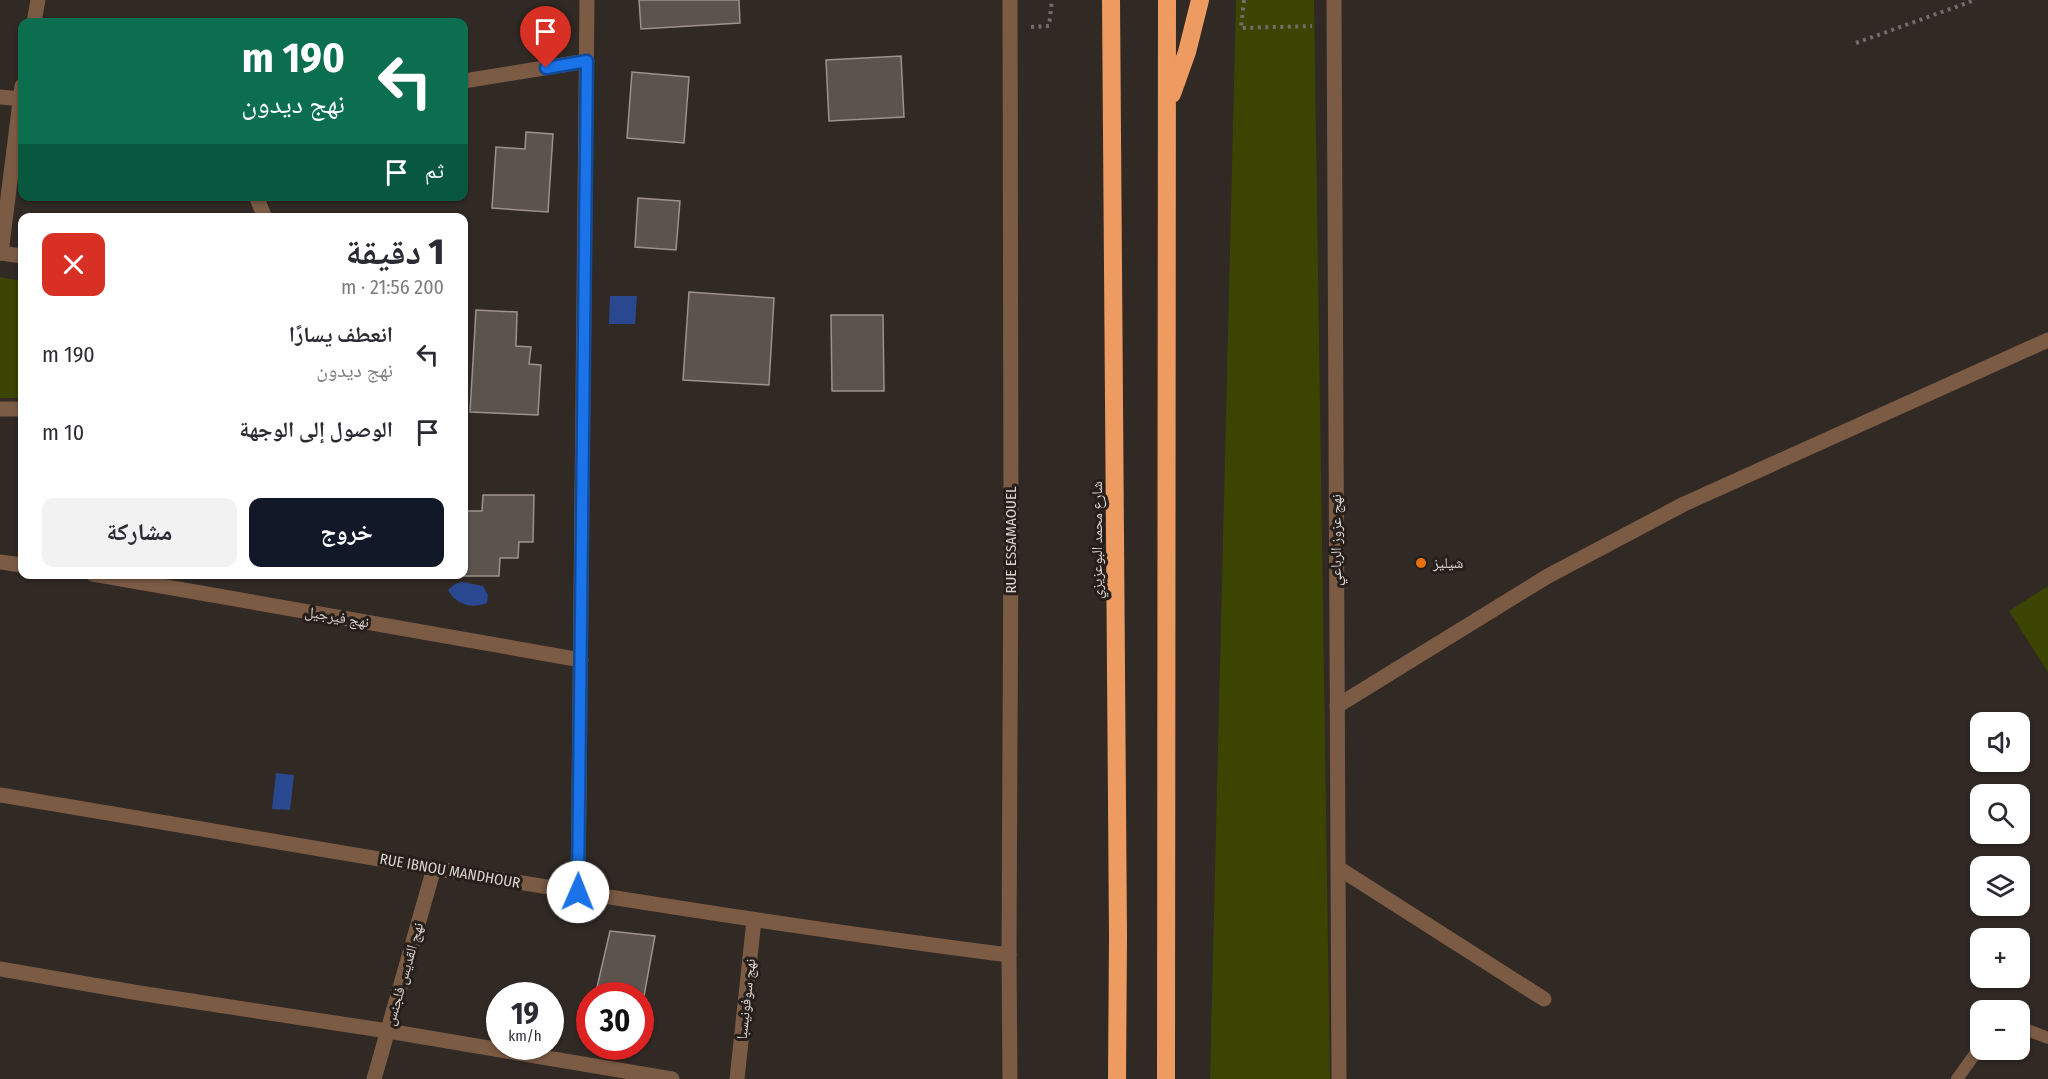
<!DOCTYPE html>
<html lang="ar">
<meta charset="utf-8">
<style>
body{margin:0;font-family:"Fira Sans Condensed","Noto Naskh Arabic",sans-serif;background:#f2f2f3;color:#2b2b33;direction:rtl;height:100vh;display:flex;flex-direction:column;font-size:22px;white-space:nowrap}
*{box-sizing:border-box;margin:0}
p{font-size:20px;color:#7c7c81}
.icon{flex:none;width:33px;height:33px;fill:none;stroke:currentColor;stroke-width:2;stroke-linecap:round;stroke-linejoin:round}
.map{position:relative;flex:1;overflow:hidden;direction:ltr}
.details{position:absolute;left:18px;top:213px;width:450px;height:366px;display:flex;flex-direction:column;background:#fff;border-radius:12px;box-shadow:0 2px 4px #0004;direction:rtl}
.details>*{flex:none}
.top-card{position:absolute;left:18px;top:18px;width:450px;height:183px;border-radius:12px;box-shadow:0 2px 4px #0004;direction:rtl;background:#0b6e4f;color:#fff;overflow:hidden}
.buttons{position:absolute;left:1970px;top:712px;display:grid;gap:12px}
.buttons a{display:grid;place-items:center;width:60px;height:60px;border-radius:12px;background:#fff;box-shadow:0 2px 4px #0004;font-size:30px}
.speed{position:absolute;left:486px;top:982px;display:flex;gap:12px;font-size:30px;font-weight:700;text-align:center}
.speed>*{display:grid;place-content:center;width:78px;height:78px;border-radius:50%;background:#fff;box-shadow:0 2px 4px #0004;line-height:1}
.speed small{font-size:15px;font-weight:400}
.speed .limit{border:9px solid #d22;background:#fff;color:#111}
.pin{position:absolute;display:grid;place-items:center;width:51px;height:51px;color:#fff;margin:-62px -26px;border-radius:50% 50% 50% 0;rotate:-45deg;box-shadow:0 0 6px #0007}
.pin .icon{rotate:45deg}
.me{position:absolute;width:66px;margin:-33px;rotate:1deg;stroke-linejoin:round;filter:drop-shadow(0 0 4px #0008)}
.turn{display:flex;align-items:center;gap:21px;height:126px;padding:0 24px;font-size:27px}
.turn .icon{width:78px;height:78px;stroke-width:2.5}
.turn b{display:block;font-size:42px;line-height:51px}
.then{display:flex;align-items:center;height:57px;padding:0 24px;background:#0003;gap:12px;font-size:22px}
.round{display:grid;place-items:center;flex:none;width:63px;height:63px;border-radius:12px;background:#f2f2f3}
.summary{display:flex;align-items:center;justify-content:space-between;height:102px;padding:0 24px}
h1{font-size:36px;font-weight:800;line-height:45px}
.cta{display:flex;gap:12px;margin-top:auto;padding:12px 24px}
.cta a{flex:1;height:69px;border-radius:12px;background:#111827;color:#fff;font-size:24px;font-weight:800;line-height:69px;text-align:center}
.cta a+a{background:#f2f2f3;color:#2b2b33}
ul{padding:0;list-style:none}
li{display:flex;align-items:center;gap:18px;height:78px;padding:0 24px}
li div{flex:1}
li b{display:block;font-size:22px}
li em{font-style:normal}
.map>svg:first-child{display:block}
.green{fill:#3b4400}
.water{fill:#29488f}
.building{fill:#5c534d;stroke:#9d928c;stroke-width:1.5}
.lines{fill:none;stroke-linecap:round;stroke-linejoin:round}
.path{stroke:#736c68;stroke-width:4;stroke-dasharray:3 4.5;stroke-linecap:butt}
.service{stroke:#7c5b45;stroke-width:12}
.minor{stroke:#7c5b45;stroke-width:15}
.tertiary{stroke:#7c5b45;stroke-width:15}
.motorway{stroke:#ed9b61;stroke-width:18}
.route-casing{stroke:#114b97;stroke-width:15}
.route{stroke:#1a73e8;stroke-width:10}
.food-dot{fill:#e8710a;stroke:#271f1a;stroke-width:2}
.labels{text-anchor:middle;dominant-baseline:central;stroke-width:6;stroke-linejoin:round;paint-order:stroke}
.street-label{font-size:15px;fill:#dad5d2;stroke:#271f1a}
.poi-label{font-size:15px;fill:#dad5d2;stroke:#271f1a;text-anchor:start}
</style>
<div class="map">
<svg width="2048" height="1079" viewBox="0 0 2048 1079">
<rect width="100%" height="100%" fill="#312924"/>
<g class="green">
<polygon points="1236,0 1314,0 1330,1079 1210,1079"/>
<polygon points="0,277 22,281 22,398 0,398"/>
<polygon points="2048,586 2048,672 2009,611"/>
</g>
<g class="water">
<polygon points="610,296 637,296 635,324 609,324"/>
<path d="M462,582L483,586L488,595L487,603C472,609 456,605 448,590L455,584Z"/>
<polygon points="276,773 294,775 290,810 272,809"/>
</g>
<g class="building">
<polygon points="639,0 739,0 740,23 641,29"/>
<polygon points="901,56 904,117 829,121 826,60"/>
<polygon points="632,72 689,77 684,143 627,138"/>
<polygon points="526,132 553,134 548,212 492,208 496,147 525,149"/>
<polygon points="638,198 680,201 676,250 635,247"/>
<polygon points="689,292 774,298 769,385 683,380"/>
<polygon points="476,310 517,312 516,346 531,347 529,364 541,365 538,415 470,412"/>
<polygon points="831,315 883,315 884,391 832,391"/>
<polygon points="483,495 534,495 533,542 519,542 518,558 500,558 499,576 464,576 464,511 482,511"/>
<polygon points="610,931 655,936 644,996 595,996"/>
</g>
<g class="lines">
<g class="path">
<polyline points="1244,0 1241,28 1312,26"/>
<polyline points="1031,27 1049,26 1052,0"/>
<polyline points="1856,43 1975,0"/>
</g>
<g class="service">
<polyline points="2019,1029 2025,1029 2048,1038"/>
<polyline points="1957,1079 1980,1047"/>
</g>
<g class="minor">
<polyline points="1010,0 1011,525 1009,955 1010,1079"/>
<polyline points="34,22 38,0"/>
<polyline points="464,81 587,61"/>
<polyline points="0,97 22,99"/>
<polyline points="256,196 265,218"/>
<polyline points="0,253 22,256"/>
<polyline points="1,253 22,86"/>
<polyline points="0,409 22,409"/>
<polyline points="0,562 22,565"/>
<polyline points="93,574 581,660"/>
<polyline points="1337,706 1548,576 1684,504 2048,340"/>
<path d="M0,795C336,851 671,912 1009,955"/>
<polyline points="1340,869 1544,999"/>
<polyline points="578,892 587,0"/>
<polyline points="0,969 139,993 388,1031 672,1079"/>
<polyline points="374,1079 434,868"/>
<polyline points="737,1079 754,920"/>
</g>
<polyline class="tertiary" points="1334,0 1339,1079"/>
<g class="motorway">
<polyline points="1111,0 1118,936 1117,1079"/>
<polyline points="1172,94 1187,52 1200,0"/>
<polyline points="1166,1079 1167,0"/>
</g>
</g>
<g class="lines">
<g class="route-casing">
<polyline id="route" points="546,68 587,61 578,892"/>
</g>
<use href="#route" class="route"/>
</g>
<circle class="food-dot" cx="1421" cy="563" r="6"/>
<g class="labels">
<g class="street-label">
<text transform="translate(1011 540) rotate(-90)">RUE ESSAMAOUEL</text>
<text transform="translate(1097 540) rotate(-90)">شارع محمد البوعزيزي</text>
<text transform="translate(1336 540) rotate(-90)">نهج عزوز الرباعي</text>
<text transform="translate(337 617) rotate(10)">نهج فيرجيل</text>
<text transform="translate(450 871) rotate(10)">RUE IBNOU MANDHOUR</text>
<text transform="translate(404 974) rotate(-74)">نهج القديس فلجنس</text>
<text transform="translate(746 999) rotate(-84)">نهج سوفونيسبا</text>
</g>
<g class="poi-label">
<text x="1433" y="563">شيليز</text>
</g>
</g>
</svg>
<div class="buttons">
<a><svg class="icon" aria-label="sound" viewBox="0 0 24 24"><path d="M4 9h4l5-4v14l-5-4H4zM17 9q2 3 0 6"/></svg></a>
<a><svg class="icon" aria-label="search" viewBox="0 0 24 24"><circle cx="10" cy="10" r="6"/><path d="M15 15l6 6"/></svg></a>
<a><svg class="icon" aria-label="layers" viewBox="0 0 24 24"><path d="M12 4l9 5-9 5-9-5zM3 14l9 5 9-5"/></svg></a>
<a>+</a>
<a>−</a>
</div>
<div class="speed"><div>19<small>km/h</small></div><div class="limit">30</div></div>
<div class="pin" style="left:546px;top:68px;background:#d93025"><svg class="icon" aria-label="arrive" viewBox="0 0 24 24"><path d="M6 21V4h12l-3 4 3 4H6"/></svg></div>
<svg class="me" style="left:578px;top:892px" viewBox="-20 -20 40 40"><circle r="19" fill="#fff"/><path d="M0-13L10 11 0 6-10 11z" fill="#1a73e8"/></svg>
<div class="top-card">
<div class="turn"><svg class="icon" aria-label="left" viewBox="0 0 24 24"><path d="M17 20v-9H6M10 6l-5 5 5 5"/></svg><div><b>190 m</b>نهج ديدون</div></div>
<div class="then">ثم<svg class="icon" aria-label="arrive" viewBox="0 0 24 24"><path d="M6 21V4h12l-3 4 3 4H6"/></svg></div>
</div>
<section class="details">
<div class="summary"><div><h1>1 دقيقة</h1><p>200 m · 21:56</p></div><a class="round" style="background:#d93025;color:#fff"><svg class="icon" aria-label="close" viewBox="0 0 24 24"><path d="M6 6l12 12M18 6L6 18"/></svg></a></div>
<ul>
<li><svg class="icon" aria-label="left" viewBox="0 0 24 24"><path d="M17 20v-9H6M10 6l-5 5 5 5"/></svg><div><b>انعطف يسارًا</b><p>نهج ديدون</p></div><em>190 m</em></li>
<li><svg class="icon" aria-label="arrive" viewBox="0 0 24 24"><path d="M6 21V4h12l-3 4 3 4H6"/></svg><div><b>الوصول إلى الوجهة</b></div><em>10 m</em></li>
</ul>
<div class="cta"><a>خروج</a><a>مشاركة</a></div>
</section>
</div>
